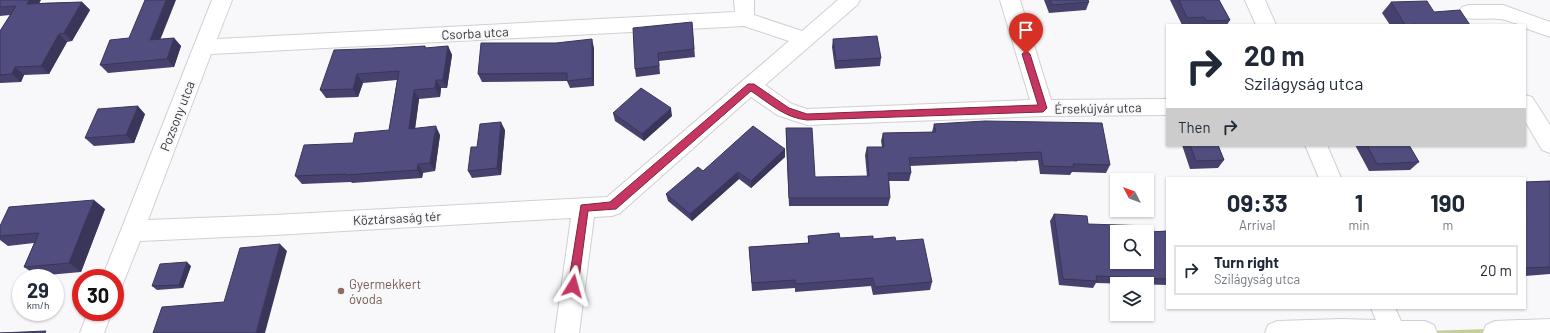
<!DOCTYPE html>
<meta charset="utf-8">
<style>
body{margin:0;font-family:Barlow,sans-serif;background:#f6f6f7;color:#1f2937;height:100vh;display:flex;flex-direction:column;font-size:15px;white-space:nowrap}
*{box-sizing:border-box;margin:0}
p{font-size:13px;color:#747a83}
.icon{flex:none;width:22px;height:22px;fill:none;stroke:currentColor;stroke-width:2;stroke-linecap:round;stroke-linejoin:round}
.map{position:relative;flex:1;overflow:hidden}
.drawer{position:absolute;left:1166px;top:177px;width:360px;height:132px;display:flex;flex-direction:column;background:#fff;border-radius:0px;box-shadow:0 1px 3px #0004}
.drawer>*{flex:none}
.guide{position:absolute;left:1166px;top:24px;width:360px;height:122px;border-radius:0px;box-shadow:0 1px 3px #0004;background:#fff;color:#1f2937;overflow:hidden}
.needle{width:26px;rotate:311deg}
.controls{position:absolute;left:1110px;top:173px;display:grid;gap:8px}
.controls a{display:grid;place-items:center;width:44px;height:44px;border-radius:0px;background:#fff;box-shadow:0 1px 3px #0004;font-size:20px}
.speed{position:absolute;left:12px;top:269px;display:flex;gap:8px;font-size:20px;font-weight:700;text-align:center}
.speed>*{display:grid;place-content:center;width:52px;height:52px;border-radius:50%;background:#fff;box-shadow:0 1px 3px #0004;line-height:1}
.speed small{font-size:10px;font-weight:400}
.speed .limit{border:6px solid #d22;background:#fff;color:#111}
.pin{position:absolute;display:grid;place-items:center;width:34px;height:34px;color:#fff;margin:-41px -17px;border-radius:50% 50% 50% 0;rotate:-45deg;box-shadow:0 0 4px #0007}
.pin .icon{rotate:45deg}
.me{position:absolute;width:44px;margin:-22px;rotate:8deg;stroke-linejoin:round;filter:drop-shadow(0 0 3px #0008)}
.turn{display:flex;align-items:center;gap:14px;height:84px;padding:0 12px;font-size:18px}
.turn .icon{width:52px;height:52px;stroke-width:2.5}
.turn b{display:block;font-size:28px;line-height:34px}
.then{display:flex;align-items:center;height:38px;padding:0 12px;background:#0003;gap:8px;font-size:15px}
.eta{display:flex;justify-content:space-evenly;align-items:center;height:68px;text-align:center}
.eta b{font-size:24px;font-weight:700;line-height:28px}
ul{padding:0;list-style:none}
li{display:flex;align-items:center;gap:12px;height:50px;margin:0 8px 6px;padding:0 4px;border:2px solid #e0e1e3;border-radius:0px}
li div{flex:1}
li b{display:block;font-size:15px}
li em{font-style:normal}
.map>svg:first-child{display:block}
.green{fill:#c6ce9a}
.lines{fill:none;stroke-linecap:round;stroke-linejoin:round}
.minor-casing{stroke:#d0d0d4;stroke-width:2}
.minor{fill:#fff;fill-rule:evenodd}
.wall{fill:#46426d}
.shaded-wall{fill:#393659}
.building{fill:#514d7f;stroke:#393659;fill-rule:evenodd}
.route{fill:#c53762;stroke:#802440}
.education-dot{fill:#8d6e63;stroke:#f8f8fb;stroke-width:1.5}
.labels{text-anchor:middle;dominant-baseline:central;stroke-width:4;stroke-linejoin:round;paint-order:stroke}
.street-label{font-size:13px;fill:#363637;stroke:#f8f8fb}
.education-label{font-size:13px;fill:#785e54;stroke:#f8f8fb;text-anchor:start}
</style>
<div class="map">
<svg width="1550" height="333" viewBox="0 0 1550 333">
<rect width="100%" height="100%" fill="#f8f8fb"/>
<polygon class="green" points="1550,327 1550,333 1394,333 1394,332"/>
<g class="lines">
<g class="minor-casing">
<g id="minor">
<path d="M212,0H232L217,39L735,12L734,0H754V15L802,31L838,0H860L857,5L765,85L792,104L807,109L1030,100L1000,0H1020L1051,100L1167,99V115L1043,116L807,125L777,115L751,97L620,213L612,216L594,217L579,333H555L571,218L274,235L140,241L122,286L115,288V278H102ZM744,26L789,41L607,197L274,215L148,220L211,54Z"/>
<polygon points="1245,0 1265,0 1276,25 1256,25"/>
<path d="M1469,5H1503L1550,22V37L1525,28V25C1516,25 1509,20 1500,19C1488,17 1475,21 1462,17L1459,12L1462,7Z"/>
<polygon points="1525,95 1532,97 1550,125 1550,153 1542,150 1525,121"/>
<polygon points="1305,145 1327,145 1341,178 1319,178"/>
<polygon points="1371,308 1395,308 1401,321 1425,321 1434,325 1437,333 1265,333 1268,325 1277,321 1342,319 1376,320"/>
<polygon points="88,312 112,312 104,333 80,333"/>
<polygon points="1550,319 1550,333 1483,333 1486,325 1495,321"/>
</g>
</g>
<use href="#minor" class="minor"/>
</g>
<g class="wall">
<polygon points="0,0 39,3 82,2 90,10 72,41 67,42 49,74 24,75 21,82 0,83 0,31 10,15 0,16"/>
<polygon points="1044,0 1088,0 1089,2 1086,10 1049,13"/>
<polygon points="1170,0 1219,0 1230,20 1227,25 1182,25"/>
<polygon points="1391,2 1434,12 1470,25 1390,25 1382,13"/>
<polygon points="692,22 695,57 659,61 660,74 636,77 635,69"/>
<polygon points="174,38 181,46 174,67 108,73 100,65 161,39"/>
<polygon points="833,39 881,58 880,66 835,69 832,47"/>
<polygon points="425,46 426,48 448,46 452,55 447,88 441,88 440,97 419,99 415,128 440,135 435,171 423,173 422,178 352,183 351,182 302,184 295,176 353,143 389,130 397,80 363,83 358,97 326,98 320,90 392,48"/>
<polygon points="594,48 594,86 570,88 567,81 482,82 478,74"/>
<polygon points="613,113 672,116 644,141 615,121"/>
<polygon points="145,114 134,143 94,146 85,138"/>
<polygon points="934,124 1110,165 1106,173 1072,172 1070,175 1040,174 1038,160 910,166 911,173 909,181 889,181 890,198 888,206 789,206 786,137 786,128 815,177 867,177 865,155 867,147 882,147 881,141 883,133 932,132"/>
<polygon points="505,130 501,175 472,178 468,171 477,147"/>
<polygon points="1182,145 1218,145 1224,160 1218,168 1190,169"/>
<polygon points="1355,145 1409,145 1419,162 1410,170 1369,171"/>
<polygon points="785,149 785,157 751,188 739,179 692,221 668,201 666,194 703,171"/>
<polygon points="1550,181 1550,274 1525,276 1525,182"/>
<polygon points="105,209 81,272 37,276 24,267 34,243 8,246 0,240 0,236"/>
<polygon points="1054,214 1088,224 1150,232 1167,231 1167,285 1096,283 1093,288 1059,285 1050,221"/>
<polygon points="808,236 840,238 896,241 932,282 930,290 873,295 871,286 795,292 795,288 752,291 749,247 808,243"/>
<polygon points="191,266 183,288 157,290 152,286"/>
</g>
<g class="shaded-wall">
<polygon points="29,0 41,0 35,12 27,4"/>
<polygon points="166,0 176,0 157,48 150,40"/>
<polygon points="82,2 90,10 72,41 64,33"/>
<polygon points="59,34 67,42 49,74 41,66"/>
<polygon points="174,38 181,46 174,67 167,59"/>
<polygon points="592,39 594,48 594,86 592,78"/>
<polygon points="448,46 452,55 447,88 443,80"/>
<polygon points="15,67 24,75 21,82 12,74"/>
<polygon points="357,74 363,83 358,97 353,89"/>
<polygon points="436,80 441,88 440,97 435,88"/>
<polygon points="414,90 419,99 414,137 409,129"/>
<polygon points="138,106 145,114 134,143 126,135"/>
<polygon points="671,108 672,116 644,141 642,134"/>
<polygon points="501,122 505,130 501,175 497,168"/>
<polygon points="436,126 440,135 435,171 430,163"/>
<polygon points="785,149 785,157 751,188 751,181"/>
<polygon points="418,164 423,173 422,178 417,170"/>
<polygon points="738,172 739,179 692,221 690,214"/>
<polygon points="94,200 105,209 81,272 69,263"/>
<polygon points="280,244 287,251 265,333 256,333"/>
<polygon points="187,262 191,266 183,288 179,285"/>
</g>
<g class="building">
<polygon points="0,0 29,0 27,4 82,2 64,33 59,34 41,66 15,67 12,74 0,75 0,31 16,6 0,7"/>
<polygon points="145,0 166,0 150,40 174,38 167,59 100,65 110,40 129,38"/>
<polygon points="1050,0 1088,0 1089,2 1052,5"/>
<polygon points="1179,0 1219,0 1230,20 1207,21 1204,17 1187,18"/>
<polygon points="1427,1 1434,12 1460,10 1470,25 1418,25 1417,24 1405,25 1391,2"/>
<polygon points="692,22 694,49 658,53 659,66 635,69 633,28"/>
<polygon points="877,36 881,58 836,61 833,39"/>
<polygon points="592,39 592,78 567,81 567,73 478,74 481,43 556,43"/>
<polygon points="425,46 425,48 448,46 443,80 436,80 435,88 414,90 409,129 436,126 430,163 418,164 417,170 346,175 346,174 295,176 304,145 353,143 355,133 389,130 399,71 357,74 353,89 320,90 334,50 392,48"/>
<polygon points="641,88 671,108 642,134 613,113"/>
<polygon points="138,106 126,135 85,138 98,109"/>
<polygon points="985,121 1102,123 1110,165 1073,164 1074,167 1043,166 1041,152 909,158 911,173 888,173 890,198 789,198 786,128 812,128 815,177 869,176 867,147 884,147 883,133 936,132 934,124"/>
<polygon points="501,122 497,168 468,171 471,147 477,147 480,124"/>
<polygon points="753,126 785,149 751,181 738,172 690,214 666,194 698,167 703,171"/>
<polygon points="1190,145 1218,145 1224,160 1196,161"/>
<polygon points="1367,145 1409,145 1419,162 1377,164"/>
<polygon points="1550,181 1550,267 1525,268 1525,216 1526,216 1525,213 1525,182"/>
<polygon points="94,200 69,263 24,267 39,233 0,236 0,226 9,207"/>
<path d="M1054,214L1087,216L1088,224L1149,226L1150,232L1167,231V279L1096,276L1097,281L1063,279ZM1117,232H1147V262H1117Z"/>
<polygon points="839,233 840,238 873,236 873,239 895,237 896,241 923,239 932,282 875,287 873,278 796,284 795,280 752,283 749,247 809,243 808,236"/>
<polygon points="280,244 256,333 153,333 162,307 224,302 240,248"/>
<polygon points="187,262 179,285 152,286 160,264"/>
<polygon points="46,331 45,333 0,333"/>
</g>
<path class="route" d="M1026,51L1030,54L1047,108L1043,112L807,120C785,118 769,103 751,91L616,209L588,211L578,286L577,289L573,291L570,289L568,286L581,205L610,202L748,84H754L789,108L807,114L1038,105L1022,54Z"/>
<circle class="education-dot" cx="341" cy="291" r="4"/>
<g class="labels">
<g class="street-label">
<text transform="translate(475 33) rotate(-3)">Csorba utca</text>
<text transform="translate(1098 108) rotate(-1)">Érsekújvár utca</text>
<text transform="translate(177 116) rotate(-69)">Pozsony utca</text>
<text transform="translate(397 218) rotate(-3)">Köztársaság tér</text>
</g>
<g class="education-label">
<text x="349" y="284">Gyermekkert<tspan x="349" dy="15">óvoda</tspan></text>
</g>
</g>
</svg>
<div class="controls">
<a><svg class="needle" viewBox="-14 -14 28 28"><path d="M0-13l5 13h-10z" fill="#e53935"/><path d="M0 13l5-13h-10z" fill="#747a83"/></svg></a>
<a><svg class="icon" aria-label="search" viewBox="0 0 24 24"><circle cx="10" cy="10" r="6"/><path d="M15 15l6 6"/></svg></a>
<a><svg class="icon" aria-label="layers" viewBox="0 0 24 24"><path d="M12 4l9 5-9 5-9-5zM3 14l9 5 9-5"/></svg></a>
</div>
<div class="speed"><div>29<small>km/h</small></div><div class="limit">30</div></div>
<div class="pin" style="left:1026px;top:54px;background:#d93025"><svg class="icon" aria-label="arrive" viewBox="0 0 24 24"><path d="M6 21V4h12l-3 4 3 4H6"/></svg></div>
<svg class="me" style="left:573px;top:286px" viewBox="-20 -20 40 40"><path d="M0-17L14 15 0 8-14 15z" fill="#c53762" stroke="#fff" stroke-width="4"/></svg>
<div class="guide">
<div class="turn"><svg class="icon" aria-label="right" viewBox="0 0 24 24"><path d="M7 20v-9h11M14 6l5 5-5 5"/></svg><div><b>20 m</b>Szilágyság utca</div></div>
<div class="then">Then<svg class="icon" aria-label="right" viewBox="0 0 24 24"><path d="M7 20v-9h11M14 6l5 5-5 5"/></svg></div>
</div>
<section class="drawer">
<div class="eta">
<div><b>09:33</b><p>Arrival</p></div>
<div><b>1</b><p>min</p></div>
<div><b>190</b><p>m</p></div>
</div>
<ul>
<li><svg class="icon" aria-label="right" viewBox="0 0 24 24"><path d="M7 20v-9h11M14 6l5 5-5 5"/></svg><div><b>Turn right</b><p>Szilágyság utca</p></div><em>20 m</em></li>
</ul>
</section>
</div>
